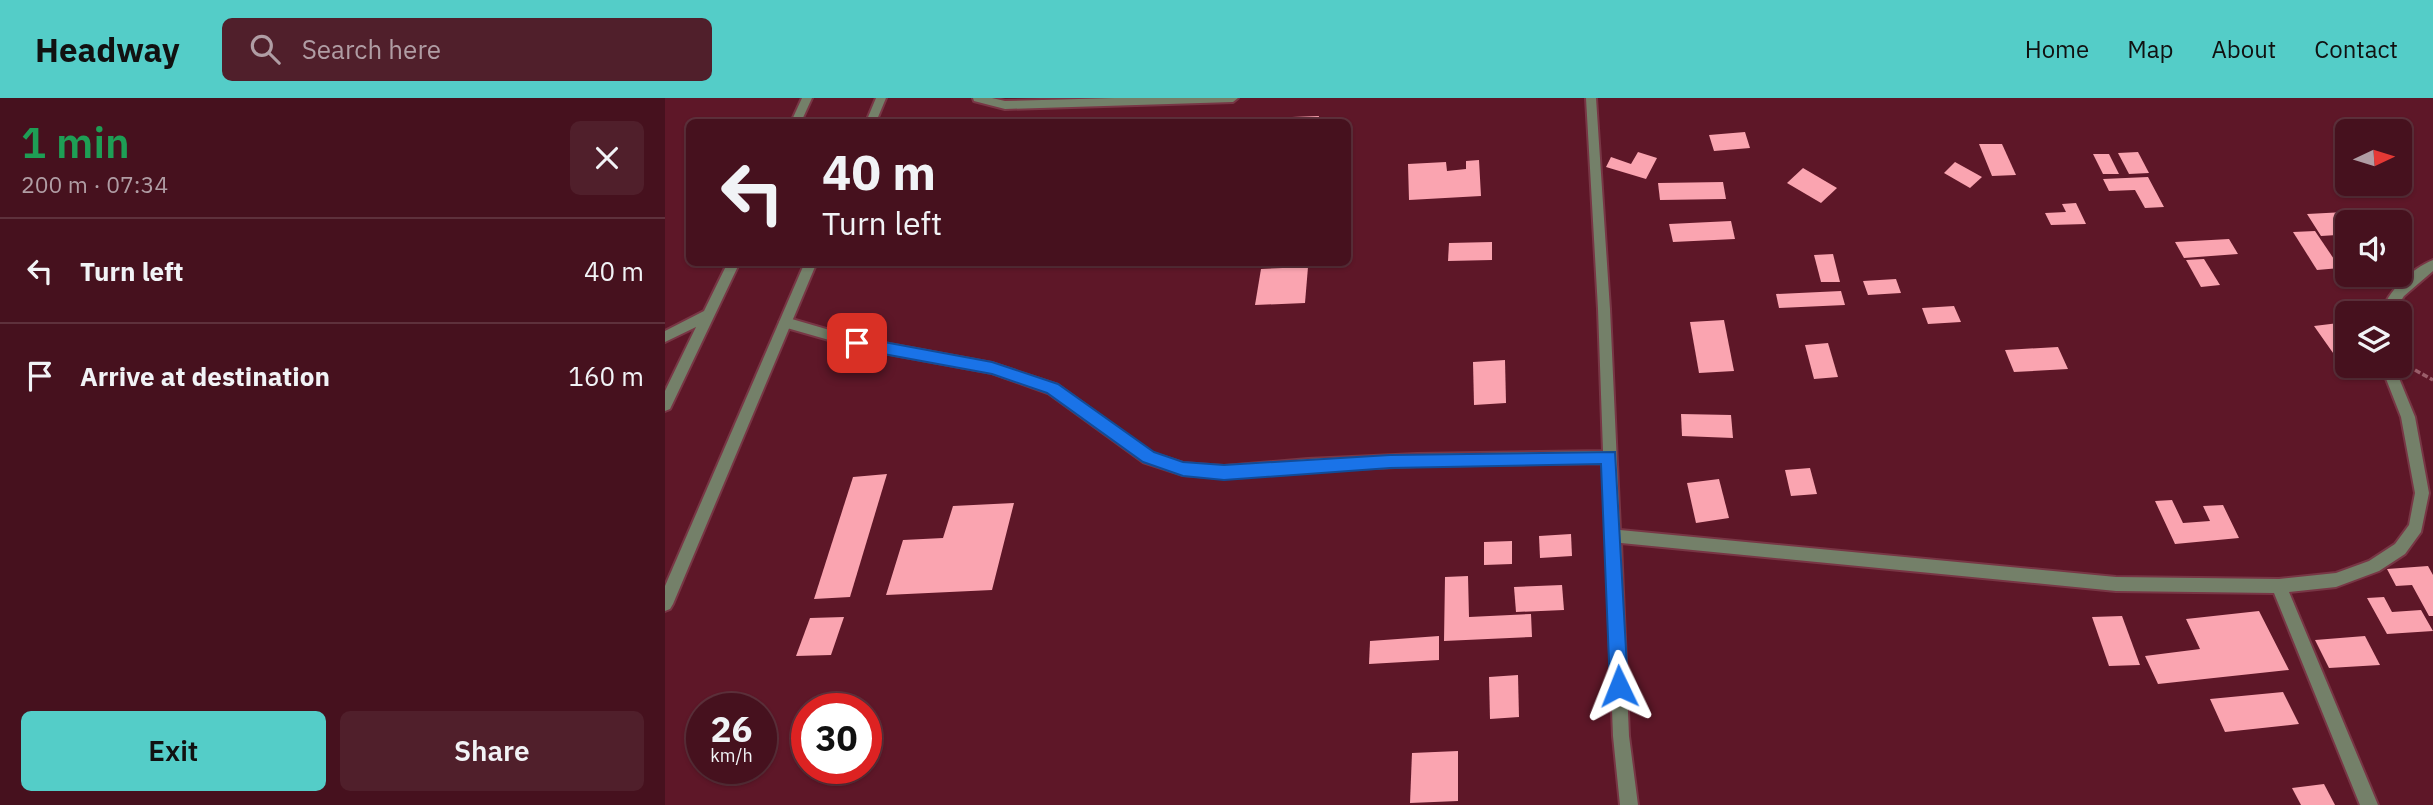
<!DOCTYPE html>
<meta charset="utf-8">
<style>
body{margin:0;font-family:"IBM Plex Sans",sans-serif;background:#501f2b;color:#f1f3f6;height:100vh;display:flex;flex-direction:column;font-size:26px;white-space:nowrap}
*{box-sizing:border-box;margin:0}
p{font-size:23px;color:#b09da4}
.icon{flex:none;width:38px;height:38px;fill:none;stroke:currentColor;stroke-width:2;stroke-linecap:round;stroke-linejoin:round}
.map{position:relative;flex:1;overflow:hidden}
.sheet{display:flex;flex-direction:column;background:#46111e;width:665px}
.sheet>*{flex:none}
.top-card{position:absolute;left:21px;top:21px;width:665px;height:147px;border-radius:10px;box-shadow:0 2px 5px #0004,0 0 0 2px #5e313c;background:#46111e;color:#f1f3f6;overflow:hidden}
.needle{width:46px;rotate:86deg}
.buttons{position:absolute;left:1670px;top:21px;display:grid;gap:14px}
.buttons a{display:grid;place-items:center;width:77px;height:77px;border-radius:10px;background:#46111e;box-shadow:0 2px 5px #0004,0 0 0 2px #5e313c;font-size:35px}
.speed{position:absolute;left:21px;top:595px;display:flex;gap:14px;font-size:35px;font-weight:700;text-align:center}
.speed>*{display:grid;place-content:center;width:91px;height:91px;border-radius:50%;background:#46111e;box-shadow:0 2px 5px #0004,0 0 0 2px #5e313c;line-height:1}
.speed small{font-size:18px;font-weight:400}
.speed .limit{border:10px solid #d22;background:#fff;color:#111}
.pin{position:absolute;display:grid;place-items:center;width:60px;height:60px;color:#fff;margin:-30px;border-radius:14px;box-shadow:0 4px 10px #0006}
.me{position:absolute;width:77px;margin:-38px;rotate:358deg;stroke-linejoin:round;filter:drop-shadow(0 0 5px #0008)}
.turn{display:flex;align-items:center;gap:24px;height:147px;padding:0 21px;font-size:32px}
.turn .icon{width:91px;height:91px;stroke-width:2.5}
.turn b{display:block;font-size:49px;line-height:60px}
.round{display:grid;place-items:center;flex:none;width:74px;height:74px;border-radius:10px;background:#501f2b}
.headline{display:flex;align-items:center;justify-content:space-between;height:119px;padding:0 21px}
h1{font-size:42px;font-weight:600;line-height:52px;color:#1e9e55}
.button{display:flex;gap:14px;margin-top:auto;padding:14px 21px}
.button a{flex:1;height:80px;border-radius:10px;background:#54cdc8;color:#111;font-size:28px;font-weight:600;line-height:80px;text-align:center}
.button a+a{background:#501f2b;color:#f1f3f6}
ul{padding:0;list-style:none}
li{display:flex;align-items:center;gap:21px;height:105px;padding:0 21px;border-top:2px solid #5e313c}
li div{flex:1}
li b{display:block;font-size:26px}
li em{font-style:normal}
header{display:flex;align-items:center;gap:42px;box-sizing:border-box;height:98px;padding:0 35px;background:#54cdc8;color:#111}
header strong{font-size:33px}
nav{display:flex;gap:38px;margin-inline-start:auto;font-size:24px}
.search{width:490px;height:63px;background:#501f2b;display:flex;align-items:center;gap:18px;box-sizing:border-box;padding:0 24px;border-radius:10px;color:#b09da4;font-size:26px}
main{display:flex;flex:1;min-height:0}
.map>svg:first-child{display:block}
.building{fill:#faa4b0}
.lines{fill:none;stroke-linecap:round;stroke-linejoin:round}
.minor-casing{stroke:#783645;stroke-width:4}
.tertiary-casing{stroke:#783645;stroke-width:4}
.path{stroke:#9a5e6a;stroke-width:3.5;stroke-dasharray:6 2.5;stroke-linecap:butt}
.minor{fill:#748069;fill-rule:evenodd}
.tertiary{fill:#748069;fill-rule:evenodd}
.route{fill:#1a73e8;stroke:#114b97;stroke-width:2}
</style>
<header>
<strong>Headway</strong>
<div class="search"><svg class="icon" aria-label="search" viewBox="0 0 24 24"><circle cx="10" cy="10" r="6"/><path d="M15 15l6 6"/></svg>Search here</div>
<nav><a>Home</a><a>Map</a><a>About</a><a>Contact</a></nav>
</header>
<main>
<section class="sheet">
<div class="headline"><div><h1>1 min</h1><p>200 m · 07:34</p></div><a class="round"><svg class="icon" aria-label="close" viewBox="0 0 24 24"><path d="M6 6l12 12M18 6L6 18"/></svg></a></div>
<ul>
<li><svg class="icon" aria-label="left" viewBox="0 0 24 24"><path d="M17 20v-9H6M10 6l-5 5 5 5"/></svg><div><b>Turn left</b></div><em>40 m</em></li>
<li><svg class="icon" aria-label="arrive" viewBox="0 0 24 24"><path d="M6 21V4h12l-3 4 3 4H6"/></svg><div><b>Arrive at destination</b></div><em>160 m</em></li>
</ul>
<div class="button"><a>Exit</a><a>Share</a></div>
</section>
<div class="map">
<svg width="1768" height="707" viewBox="0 0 1768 707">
<rect width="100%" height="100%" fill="#5e1728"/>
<g class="building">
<polygon points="654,18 653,24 626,24 627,19"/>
<polygon points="1080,34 1085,50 1049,53 1044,37"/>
<polygon points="1314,46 1337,46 1351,77 1327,78"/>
<polygon points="973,54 992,60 981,81 941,69 946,59 966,66"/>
<polygon points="1473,54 1484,75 1464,76 1453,55"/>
<polygon points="1428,56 1444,56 1454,76 1438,76"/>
<polygon points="814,62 816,98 744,102 743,66 781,64 782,73 801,71 801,63"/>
<polygon points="1290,64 1317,79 1305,90 1279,75"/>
<polygon points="1138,70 1172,90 1156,105 1122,85"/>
<polygon points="1483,79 1499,109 1480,110 1470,92 1444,93 1438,81"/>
<polygon points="1058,84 1061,101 995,102 993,85"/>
<polygon points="1411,105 1421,126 1386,127 1380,115 1401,114 1397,106"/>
<polygon points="1680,114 1687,124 1682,124 1682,145 1678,146 1672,137 1656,138 1642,116"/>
<polygon points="1066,123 1070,141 1008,144 1004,126"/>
<polygon points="1650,133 1675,170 1652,172 1628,134"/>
<polygon points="1564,141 1573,156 1519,160 1510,144"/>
<polygon points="827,144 827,162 783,163 784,145"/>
<polygon points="1168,156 1175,184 1156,184 1149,157"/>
<polygon points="1539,161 1555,187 1536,189 1521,162"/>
<polygon points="643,169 640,205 590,207 596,171"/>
<polygon points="1231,181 1236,195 1203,197 1198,183"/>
<polygon points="1176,193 1180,207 1114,210 1111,196"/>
<polygon points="1289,208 1296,224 1263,226 1257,210"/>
<polygon points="1059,222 1069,273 1034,275 1025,224"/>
<polygon points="1682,224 1682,268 1702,268 1708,276 1685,279 1649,228"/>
<polygon points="1163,245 1173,279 1149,281 1140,247"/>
<polygon points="1393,249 1403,271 1349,274 1340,252"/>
<polygon points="840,262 841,305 809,307 808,264"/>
<polygon points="1016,316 1066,317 1068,340 1017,338"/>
<polygon points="1145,370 1152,396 1126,398 1120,372"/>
<polygon points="222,376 185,499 149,501 188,379"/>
<polygon points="1054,381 1064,420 1031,425 1022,385"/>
<polygon points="1507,402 1518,425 1545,423 1538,408 1558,407 1574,440 1510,446 1490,403"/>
<polygon points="349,405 327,492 221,497 238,442 278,440 288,408"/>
<polygon points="906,436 907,458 875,460 874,438"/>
<polygon points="847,443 847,466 819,467 819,444"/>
<polygon points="1763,468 1768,477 1768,518 1764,518 1747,487 1731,488 1722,471"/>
<polygon points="803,478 804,519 866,516 867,539 779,543 780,479"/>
<polygon points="897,487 899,512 851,514 849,489"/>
<polygon points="1719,499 1727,514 1756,512 1768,533 1722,536 1702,500"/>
<polygon points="1594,513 1624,572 1493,586 1480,558 1535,551 1521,521"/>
<polygon points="1457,518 1475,567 1444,568 1427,519"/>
<polygon points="179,519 166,557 131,558 145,520"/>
<polygon points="774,538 774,562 704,566 705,543"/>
<polygon points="1700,538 1715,567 1664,570 1650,542"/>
<polygon points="853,577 854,619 825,621 824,579"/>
<polygon points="1618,594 1634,626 1560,634 1545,601"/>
<polygon points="793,653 793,703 745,705 747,655"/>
<polygon points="1659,686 1670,707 1636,707 1627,690"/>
</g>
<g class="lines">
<g class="minor-casing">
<g id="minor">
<polygon points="137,0 147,0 136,24 126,24"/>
<polygon points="308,0 327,0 340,3 449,0 573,0 568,4 340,11 309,3"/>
<polygon points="921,0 931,0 945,211 955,432 1451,479 1614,481 1671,475 1704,463 1730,446 1744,427 1750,395 1736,319 1716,268 1729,268 1750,319 1764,395 1756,434 1740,456 1714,473 1671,489 1624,494 1713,707 1695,707 1609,495 1451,493 956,445 964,638 973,707 955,707 948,638 938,365 752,368 643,373 559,380 518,377 478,364 383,295 327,275 192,250 115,228 114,224 120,219 192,240 327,265 393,287 487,355 518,365 559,368 643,361 752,356 938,353 933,211"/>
<path d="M1768,162V173L1739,198L1728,215H1716C1723,193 1746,171 1768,162Z"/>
<polygon points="63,164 75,164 5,311 0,313 0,293 31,229 0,244 0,233 39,213"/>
</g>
</g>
<g class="tertiary-casing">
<g id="tertiary">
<polygon points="211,0 221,0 211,24 201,24"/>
<polygon points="140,164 152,164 8,506 5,511 0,513 0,488"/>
</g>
</g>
<polyline class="path" points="1750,272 1768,282"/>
<use href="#minor" class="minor"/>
<use href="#tertiary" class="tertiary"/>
</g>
<polygon class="route" points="192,239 327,264 393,286 489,354 518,364 559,367 725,357 950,354 963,588 960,595 954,597 947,595 945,588 936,366 725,370 559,382 518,378 478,364 382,295 327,276 186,250 184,245"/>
</svg>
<div class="buttons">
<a><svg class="needle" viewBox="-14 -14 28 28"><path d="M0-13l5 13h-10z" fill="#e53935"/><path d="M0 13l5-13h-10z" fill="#b09da4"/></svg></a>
<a><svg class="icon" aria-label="sound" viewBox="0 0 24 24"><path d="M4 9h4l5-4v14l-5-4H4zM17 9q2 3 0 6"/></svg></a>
<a><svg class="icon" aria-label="layers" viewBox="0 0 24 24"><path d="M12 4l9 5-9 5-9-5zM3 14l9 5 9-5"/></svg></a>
</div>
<div class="speed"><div>26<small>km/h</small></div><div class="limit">30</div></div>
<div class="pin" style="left:192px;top:245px;background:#d93025"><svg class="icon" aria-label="arrive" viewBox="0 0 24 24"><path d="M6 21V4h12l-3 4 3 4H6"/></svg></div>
<svg class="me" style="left:954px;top:588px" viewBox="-20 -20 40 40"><path d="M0-17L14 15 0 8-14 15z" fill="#1a73e8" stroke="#fff" stroke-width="4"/></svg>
<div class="top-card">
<div class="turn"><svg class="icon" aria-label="left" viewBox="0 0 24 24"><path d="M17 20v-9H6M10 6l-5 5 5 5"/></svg><div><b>40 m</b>Turn left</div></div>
</div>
</div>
</main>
